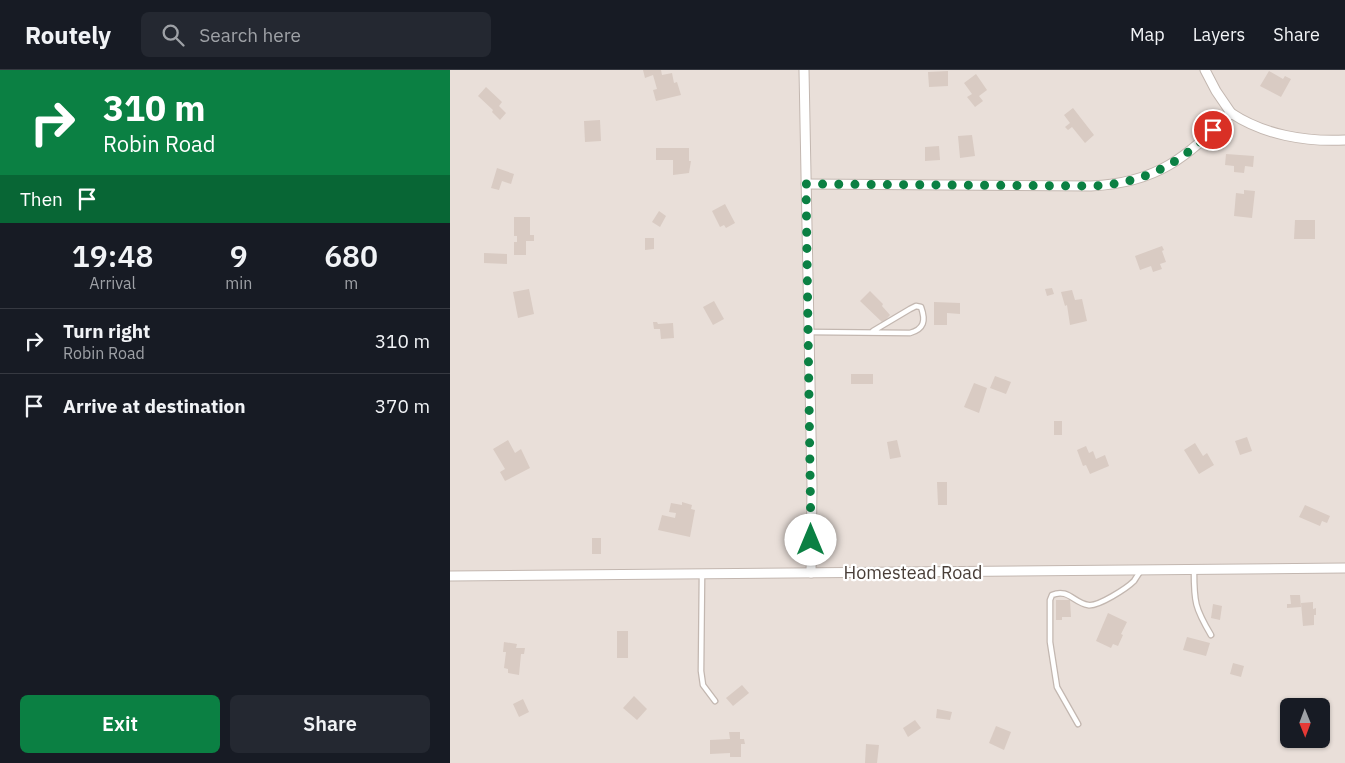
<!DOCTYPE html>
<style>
body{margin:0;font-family:"IBM Plex Sans",sans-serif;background:#242831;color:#f1f3f6;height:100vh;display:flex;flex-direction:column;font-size:19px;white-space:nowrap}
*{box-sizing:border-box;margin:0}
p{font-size:16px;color:#9ea1a6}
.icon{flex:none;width:28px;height:28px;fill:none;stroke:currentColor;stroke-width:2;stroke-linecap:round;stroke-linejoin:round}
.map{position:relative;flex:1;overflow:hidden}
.panel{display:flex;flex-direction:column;background:#171b24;width:450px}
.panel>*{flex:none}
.guide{background:#0b8043;color:#fff;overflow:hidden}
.needle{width:32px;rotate:179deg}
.tools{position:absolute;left:830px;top:628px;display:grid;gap:10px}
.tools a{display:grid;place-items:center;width:50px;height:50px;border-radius:8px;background:#171b24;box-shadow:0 1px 4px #0004;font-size:25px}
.pin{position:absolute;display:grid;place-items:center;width:42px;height:42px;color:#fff;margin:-21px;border:2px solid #fff;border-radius:50%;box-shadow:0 1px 5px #0007}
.me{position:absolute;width:55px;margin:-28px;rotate:0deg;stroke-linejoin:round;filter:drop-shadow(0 0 4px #0008)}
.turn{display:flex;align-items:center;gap:18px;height:105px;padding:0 20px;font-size:22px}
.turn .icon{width:65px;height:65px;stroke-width:2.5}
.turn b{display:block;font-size:35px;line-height:42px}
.then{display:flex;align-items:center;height:48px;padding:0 20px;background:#0003;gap:10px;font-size:19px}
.eta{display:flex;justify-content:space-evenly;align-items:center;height:85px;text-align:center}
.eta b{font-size:30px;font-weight:600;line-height:35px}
.primary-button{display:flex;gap:10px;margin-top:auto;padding:10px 20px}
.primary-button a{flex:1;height:58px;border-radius:8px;background:#0b8043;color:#fff;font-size:20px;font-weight:600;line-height:58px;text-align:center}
.primary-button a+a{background:#242831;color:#f1f3f6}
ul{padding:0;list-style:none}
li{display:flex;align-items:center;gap:15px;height:65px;padding:0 20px;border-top:1px solid #363941}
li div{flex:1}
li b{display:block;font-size:19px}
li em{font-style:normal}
header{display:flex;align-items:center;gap:30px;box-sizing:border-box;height:70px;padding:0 25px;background:#171b24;border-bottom:1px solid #363941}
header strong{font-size:24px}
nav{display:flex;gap:28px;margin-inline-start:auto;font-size:18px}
.search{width:350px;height:45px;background:#242831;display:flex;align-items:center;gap:12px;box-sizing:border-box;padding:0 18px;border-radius:8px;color:#9ea1a6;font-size:19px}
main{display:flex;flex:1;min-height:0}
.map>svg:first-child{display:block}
.residential{fill:#e9dfd9;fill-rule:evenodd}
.building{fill:#d9cbc3}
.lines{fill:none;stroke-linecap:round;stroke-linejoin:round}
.service-casing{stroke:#c3b7b0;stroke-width:7}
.minor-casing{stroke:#c3b7b0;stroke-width:11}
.service{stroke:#fff;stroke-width:4.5}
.minor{stroke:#fff;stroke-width:9}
.route{stroke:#0b8043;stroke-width:9;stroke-dasharray:0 16.2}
.labels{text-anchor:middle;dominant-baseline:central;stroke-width:4.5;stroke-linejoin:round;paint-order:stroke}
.street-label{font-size:18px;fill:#493e38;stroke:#fff}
</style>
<header>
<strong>Routely</strong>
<div class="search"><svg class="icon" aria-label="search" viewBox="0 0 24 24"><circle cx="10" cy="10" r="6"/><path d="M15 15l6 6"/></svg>Search here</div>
<nav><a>Map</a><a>Layers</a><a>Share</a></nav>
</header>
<main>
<section class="panel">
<div class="guide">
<div class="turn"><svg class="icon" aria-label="right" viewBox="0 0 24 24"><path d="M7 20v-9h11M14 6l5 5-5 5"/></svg><div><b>310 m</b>Robin Road</div></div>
<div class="then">Then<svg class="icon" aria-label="arrive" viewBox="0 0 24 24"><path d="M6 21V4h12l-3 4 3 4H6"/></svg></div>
</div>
<div class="eta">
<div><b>19:48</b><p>Arrival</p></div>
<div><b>9</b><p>min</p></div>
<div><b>680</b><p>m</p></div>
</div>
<ul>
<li><svg class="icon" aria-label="right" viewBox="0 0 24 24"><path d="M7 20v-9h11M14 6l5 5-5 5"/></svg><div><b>Turn right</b><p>Robin Road</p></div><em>310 m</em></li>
<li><svg class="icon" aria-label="arrive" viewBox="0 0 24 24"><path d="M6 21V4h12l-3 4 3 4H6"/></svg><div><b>Arrive at destination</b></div><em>370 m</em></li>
</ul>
<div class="primary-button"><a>Exit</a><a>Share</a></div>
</section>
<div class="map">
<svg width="895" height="693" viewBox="0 0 895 693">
<rect width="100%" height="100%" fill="#f5efeb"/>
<path class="residential" d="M0,0H895V693H0ZM839,636H871V669H839Z"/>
<g class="building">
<polygon points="193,0 211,0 212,5 222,3 224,13 227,12 231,25 206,31 203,20 207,19 203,5 195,8"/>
<polygon points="498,1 498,16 479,17 478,2"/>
<polygon points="819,1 833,9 835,6 841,9 831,27 810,16"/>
<polygon points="526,4 537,20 529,26 533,31 525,37 517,27 522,24 514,13"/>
<polygon points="36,17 52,32 49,36 56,43 50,50 42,42 43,40 28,26"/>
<polygon points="623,38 644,65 635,73 622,57 618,60 615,57 620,53 614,45"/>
<polygon points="150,50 151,71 135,72 134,51"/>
<polygon points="522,65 525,86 510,88 508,66"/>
<polygon points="489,76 490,90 475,91 475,77"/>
<polygon points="206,78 239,78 239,91 241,91 239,103 223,105 223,90 206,90"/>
<polygon points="776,84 804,86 803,97 795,96 794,103 784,102 784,96 775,95"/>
<polygon points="47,98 64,104 61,114 52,111 49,120 41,118"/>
<polygon points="794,120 805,121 802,148 784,146 786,123 794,124"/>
<polygon points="275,134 285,153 276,158 274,155 270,157 262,141"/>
<polygon points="209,141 216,146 210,157 202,152"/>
<polygon points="64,147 80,147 80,165 84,165 84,171 76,171 76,185 64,185 64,172 67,172 67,166 64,166"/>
<polygon points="845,150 865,150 865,169 844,169"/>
<polygon points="195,168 204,168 204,179 195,180"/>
<polygon points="712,176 714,180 712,181 716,192 710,194 712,199 703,202 701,196 690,200 685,186"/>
<polygon points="34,183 57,184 57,194 34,193"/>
<polygon points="602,218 604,224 597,226 595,219"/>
<polygon points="79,219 84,244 68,248 63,222"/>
<polygon points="622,220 625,230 632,229 637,251 620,255 617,235 615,236 611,222"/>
<polygon points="420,221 433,234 432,236 440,245 433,253 410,231"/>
<polygon points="264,231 274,249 263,255 253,237"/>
<polygon points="484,232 510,233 510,244 497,243 497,255 484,255"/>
<polygon points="203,252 207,252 208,254 223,253 224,268 211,269 210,259 204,259"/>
<rect x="401" y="304" width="22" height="10"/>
<polygon points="545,306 561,312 556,324 540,318"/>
<polygon points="524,313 537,318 529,343 514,337"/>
<rect x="604" y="351" width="8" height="14"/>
<polygon points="797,367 802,381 790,385 785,371"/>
<polygon points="58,370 65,383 71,379 80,398 55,411 50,402 55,399 43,379"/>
<polygon points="447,370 451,387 440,389 437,372"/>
<polygon points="745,373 753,386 757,383 764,395 749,404 734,380"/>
<polygon points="636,376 639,383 643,381 646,389 655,385 659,396 640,404 636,395 633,396 627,380"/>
<polygon points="487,412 497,412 497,435 488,435"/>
<polygon points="232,432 242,435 241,439 245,440 240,467 208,460 212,445 225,448 226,443 219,442 221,433 232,435"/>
<polygon points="855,435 880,446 877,453 872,451 870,456 849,447"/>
<rect x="142" y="468" width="9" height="16"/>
<polygon points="840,525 850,525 851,537 837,538 837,534 841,534"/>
<polygon points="606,530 620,530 621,547 612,547 612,550 606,550"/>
<polygon points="863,532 863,539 866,538 866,545 864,545 864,555 853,556 851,533"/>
<polygon points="763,534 772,536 770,550 761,548"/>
<polygon points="658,543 677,552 671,564 673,565 668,576 663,574 661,578 646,571"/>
<rect x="167" y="561" width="11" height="27"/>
<polygon points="737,567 760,573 756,586 733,580"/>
<polygon points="54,572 67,574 66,578 75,578 74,584 71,584 69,605 58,603 58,599 54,598 56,582 53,582"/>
<polygon points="783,593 794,596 791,607 780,604"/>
<polygon points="292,615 299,623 283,636 276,628"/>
<polygon points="184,626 197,639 187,650 173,638"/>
<polygon points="73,629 79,642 69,647 63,634"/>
<polygon points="487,639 502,642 500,650 486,648"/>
<polygon points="465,650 471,658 458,667 453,658"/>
<polygon points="546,656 561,662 554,680 539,673"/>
<polygon points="279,662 290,662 290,669 294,669 295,674 291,674 291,687 280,687 280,683 260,684 260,670 280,669"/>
<polygon points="416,674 429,675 427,693 415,693"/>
</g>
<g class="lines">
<g class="service-casing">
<g id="service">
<path d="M359,262L460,263C474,259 476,251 471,237L466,236L460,239L423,261"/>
<path d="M744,501C744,532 745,538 761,565"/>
<polyline points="252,504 251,601 253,615 265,631"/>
<path d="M628,654L607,617L600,572V530L602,525C618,518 624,533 638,535C648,537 677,518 684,511C686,508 688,504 691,501"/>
</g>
</g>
<g class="minor-casing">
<g id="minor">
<polyline points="354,0 362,416 361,503"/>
<polyline points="755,0 766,21 781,43"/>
<path d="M356,114L641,116C708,113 736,87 781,43C814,65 856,72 895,70"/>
<polyline points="0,506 895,498"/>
</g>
</g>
<use href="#service" class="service"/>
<use href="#minor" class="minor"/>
</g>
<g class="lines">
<path class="route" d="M361,470L356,114L642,116C691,114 729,95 763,60"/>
</g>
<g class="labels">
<g class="street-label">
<text x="463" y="502">Homestead Road</text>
</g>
</g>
</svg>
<div class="tools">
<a><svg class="needle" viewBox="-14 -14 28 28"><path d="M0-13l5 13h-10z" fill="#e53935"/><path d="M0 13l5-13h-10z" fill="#9ea1a6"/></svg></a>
</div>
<div class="pin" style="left:763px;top:60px;background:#d93025"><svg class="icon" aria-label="arrive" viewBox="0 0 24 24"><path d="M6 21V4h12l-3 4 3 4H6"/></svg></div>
<svg class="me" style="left:361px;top:470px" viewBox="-20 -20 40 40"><circle r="19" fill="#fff"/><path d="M0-13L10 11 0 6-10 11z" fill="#0b8043"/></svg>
</div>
</main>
